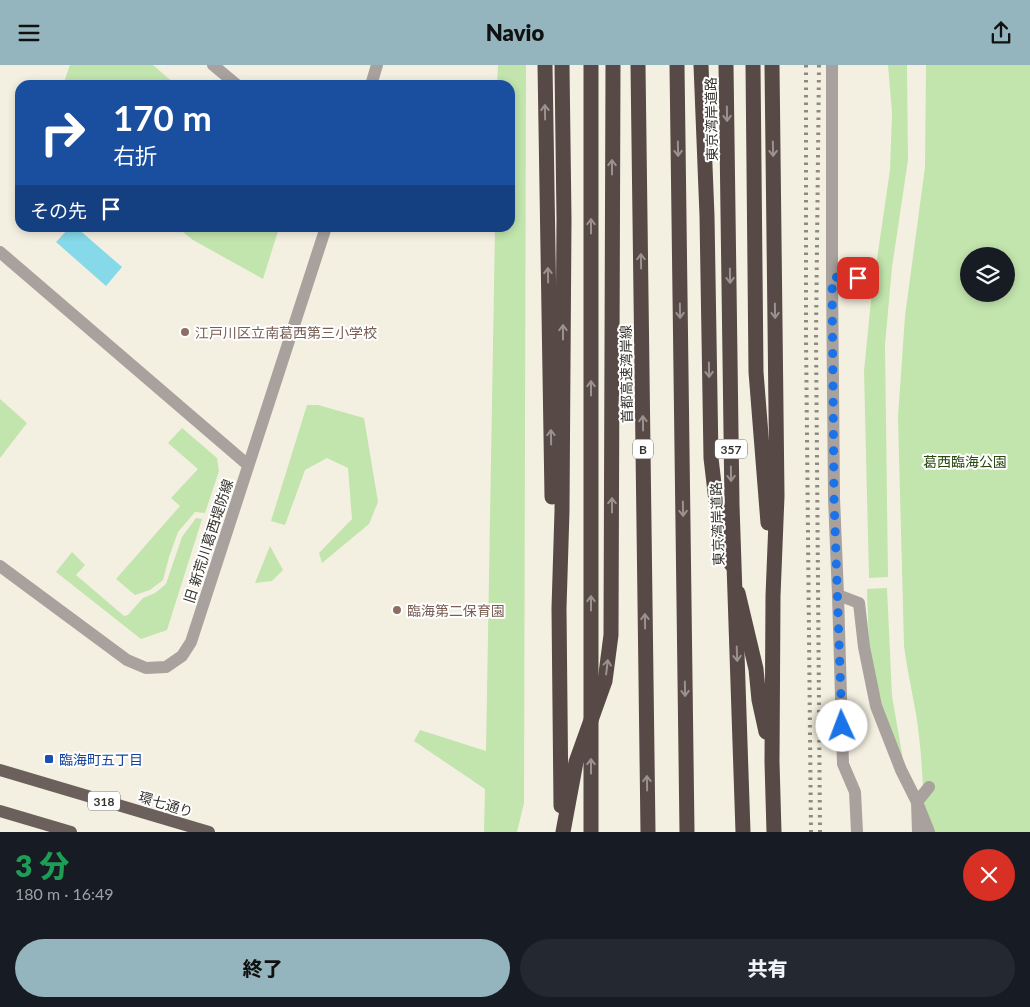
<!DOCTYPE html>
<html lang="ja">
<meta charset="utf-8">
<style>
body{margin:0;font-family:Lato,"Noto Sans JP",sans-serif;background:#242831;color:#f1f3f6;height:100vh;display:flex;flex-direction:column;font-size:19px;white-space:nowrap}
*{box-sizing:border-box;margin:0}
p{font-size:16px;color:#9ea1a6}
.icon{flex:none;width:28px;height:28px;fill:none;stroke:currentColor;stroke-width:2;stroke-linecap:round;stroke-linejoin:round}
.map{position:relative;height:767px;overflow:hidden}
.side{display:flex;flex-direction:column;background:#171b24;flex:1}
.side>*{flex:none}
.hud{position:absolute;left:15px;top:15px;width:500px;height:152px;border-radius:15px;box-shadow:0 2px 8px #0003;background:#1a4fa0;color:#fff;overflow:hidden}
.tools{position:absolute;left:960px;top:182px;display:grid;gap:10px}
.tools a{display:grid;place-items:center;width:55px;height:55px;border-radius:50%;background:#171b24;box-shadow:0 2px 8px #0003;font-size:25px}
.pin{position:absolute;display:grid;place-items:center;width:42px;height:42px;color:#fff;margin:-21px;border-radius:10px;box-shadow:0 2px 8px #0006}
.me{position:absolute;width:55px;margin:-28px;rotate:358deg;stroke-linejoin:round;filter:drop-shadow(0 0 4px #0008)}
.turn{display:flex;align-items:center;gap:18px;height:105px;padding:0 15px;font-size:22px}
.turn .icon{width:65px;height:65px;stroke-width:2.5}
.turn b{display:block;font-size:35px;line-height:42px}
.then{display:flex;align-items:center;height:48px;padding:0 15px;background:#0003;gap:10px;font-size:19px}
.round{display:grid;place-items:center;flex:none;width:52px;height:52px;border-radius:26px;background:#242831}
.headline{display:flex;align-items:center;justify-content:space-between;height:85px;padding:0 15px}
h1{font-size:30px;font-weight:800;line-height:38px;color:#1e9e55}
.primary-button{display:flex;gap:10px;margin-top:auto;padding:10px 15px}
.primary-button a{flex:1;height:58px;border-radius:30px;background:#94b5bd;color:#111;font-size:20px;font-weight:800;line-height:58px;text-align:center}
.primary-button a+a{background:#242831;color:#f1f3f6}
header{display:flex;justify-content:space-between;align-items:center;height:65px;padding:0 15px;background:#94b5bd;color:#111;font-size:22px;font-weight:800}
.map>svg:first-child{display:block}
.green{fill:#c2e4ad;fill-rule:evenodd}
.water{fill:#85d9e9}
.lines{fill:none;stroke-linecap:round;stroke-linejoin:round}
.minor{stroke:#a8a19e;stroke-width:12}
.major{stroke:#6c605c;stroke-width:12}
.highway{stroke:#574945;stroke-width:15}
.rail{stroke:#8d8a80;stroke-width:4;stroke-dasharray:2.5 5;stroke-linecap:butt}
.highway-bridge{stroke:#574945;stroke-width:15}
.oneway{stroke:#9a928f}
.route{stroke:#1a73e8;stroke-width:9;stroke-dasharray:0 16.2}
.education-dot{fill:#8d6e63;stroke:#fff;stroke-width:2}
.transit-dot{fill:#1a4fb4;stroke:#fff;stroke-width:2}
.labels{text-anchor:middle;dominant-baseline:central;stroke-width:4;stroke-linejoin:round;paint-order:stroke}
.shield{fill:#fff;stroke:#72706c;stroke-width:1}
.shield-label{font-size:12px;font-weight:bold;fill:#35332d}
.street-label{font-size:14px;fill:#35332d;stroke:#fff}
.education-label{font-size:14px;fill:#785e54;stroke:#fff;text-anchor:start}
.park-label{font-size:14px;fill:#29480e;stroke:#fff}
.transit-label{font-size:14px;fill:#164399;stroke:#fff;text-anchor:start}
</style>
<header><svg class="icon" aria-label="menu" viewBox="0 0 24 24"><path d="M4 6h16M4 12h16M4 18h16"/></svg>Navio<svg class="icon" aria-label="share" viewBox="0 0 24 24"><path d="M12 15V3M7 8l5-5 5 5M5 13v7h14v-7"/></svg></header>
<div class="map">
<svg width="1030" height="767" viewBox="0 0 1030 767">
<rect width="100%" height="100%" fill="#f4f0e1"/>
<g class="green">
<polygon points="70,0 153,0 176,20 63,20"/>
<polygon points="498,0 526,0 524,738 517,767 484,767 485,724 414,676 420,665 486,686 495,163 510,162 510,20 497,20"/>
<polygon points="888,0 907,0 908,95 892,202 885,280 888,512 869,513 864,306 871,235 890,105 892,48"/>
<path d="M926,0H1030V767H924C924,729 922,687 916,649C912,626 907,604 904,581L898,352L905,251L925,102ZM969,191H1006V229H969Z"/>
<polygon points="178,163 279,163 263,214 193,175"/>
<polygon points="0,334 27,358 0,393"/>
<polygon points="307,340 318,340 364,353 378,437 369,459 322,498 319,488 352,454 348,403 327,393 305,405 285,460 271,456"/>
<polygon points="182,363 217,393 219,406 205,448 195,447 178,467 169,492 163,515 150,525 135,530 116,514 180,441 171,433 198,404 168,378"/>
<polygon points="196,453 202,454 167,565 141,574 56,507 72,487 85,500 76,510 124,551 128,550 143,533 155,528 166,519 182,472"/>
<polygon points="270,481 283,505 272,516 255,518"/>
<polygon points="887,523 892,631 904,700 879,635 869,583 867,524"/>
</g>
<polygon class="water" points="69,163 77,163 122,202 106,221 56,177"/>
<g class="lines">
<g class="minor">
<polyline points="213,0 237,20"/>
<polyline points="832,0 832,212"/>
<polyline points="371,20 377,0"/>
<polyline points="0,187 248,400"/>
<polyline points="858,213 832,212 834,433 838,530 859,538 864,582 876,641 901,705 917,737 929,767"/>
<polyline points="0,501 127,595 146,603 166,602 182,591 191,577 326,162"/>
<polyline points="838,530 843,699 855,727 857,767"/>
<polyline points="918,767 917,737 929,722"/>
</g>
<g class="major">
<polyline points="0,705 209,767"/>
<polyline points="0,746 71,767"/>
</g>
<g class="highway">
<polyline points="545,0 552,432"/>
<polyline points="638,0 648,767"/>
<polyline points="677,0 687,767"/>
<polyline points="701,0 707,151 711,393 716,436 731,499"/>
<polyline points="753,0 756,307 768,458"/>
<polyline points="772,0 777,431 773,531 772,697 774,767"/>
<polyline points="738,528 756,604 759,635 766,667"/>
<polyline points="561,741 559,543 562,446 564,154 562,0"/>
<polyline points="563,767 576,697 605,616 611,570 613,0"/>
</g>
<g class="rail">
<polyline points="806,0 806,271 811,767"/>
<polyline points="819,0 816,271 820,767"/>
</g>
<g class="highway-bridge">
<polyline points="726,0 732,440 743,767"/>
<polyline points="591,767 591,0"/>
</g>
</g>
<defs><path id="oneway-shaft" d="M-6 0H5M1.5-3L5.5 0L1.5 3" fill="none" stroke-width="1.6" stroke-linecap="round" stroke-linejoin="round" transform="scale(1.25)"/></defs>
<g class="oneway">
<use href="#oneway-shaft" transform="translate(545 47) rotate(-91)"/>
<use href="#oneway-shaft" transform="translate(727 49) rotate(89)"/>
<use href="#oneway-shaft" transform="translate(678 84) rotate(89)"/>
<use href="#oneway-shaft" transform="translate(773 84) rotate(89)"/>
<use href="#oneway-shaft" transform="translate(612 102) rotate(-90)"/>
<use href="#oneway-shaft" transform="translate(591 161) rotate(-90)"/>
<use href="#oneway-shaft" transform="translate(641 196) rotate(-91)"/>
<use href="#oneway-shaft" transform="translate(548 210) rotate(-91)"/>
<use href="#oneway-shaft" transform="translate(730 211) rotate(89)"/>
<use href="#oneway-shaft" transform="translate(680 246) rotate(89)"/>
<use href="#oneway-shaft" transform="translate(775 246) rotate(89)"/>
<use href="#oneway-shaft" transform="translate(563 267) rotate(-90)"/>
<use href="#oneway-shaft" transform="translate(709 305) rotate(89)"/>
<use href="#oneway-shaft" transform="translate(591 323) rotate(-90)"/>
<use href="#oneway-shaft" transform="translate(643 358) rotate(-91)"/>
<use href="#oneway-shaft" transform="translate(551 372) rotate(-91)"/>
<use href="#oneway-shaft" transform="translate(731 409) rotate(89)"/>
<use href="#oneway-shaft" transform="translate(612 440) rotate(-90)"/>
<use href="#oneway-shaft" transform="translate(683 444) rotate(89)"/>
<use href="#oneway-shaft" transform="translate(591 538) rotate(-90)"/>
<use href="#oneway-shaft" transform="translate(645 556) rotate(-91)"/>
<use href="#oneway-shaft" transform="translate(737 589) rotate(88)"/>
<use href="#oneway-shaft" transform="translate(607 602) rotate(-83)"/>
<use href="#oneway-shaft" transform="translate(685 624) rotate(89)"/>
<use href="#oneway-shaft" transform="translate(591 701) rotate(-90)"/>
<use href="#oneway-shaft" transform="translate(647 718) rotate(-91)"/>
</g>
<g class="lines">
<polyline class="route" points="842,661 834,433 832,212 858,213"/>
</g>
<g class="education-dot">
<circle cx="185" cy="267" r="5"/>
<circle cx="397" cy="545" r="5"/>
</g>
<rect class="transit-dot" x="44" y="689" width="10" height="10" rx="2.5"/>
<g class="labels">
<g class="shield">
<rect x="633" y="374.5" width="20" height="19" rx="4"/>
<rect x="715" y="374.5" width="32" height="19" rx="4"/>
<rect x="88" y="726.5" width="32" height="19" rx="4"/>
</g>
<g class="shield-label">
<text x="643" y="384">B</text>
<text x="731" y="384">357</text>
<text x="104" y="736">318</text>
</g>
<g class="street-label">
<text transform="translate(711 54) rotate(-91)">東京湾岸道路</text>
<text transform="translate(626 309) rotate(-91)">首都高速湾岸線</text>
<text transform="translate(717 459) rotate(-92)">東京湾岸道路</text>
<text transform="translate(208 476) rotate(-72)">旧 新荒川葛西堤防線</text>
<text transform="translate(166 739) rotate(17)">環七通り</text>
</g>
<g class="education-label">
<text x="195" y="267">江戸川区立南葛西第三小学校</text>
<text x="407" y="545">臨海第二保育園</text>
</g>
<g class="park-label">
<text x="965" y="396">葛西臨海公園</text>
</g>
<g class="transit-label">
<text x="59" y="694">臨海町五丁目</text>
</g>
</g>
</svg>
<div class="tools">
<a><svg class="icon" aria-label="layers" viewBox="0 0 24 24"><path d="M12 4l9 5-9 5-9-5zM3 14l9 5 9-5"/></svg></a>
</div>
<div class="pin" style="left:858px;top:213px;background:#d93025"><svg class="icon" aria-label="arrive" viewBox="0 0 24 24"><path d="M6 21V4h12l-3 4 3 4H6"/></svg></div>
<svg class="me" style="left:842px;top:661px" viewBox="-20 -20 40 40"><circle r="19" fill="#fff"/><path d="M0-13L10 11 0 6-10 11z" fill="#1a73e8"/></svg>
<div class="hud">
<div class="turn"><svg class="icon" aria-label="right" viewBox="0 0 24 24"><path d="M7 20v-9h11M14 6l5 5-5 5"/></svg><div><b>170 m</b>右折</div></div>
<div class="then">その先<svg class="icon" aria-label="arrive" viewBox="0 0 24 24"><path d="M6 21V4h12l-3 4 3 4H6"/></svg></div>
</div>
</div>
<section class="side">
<div class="headline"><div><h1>3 分</h1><p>180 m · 16:49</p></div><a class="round" style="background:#d93025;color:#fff"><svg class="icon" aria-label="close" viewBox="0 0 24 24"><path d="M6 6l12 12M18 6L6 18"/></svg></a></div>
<div class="primary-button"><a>終了</a><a>共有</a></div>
</section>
